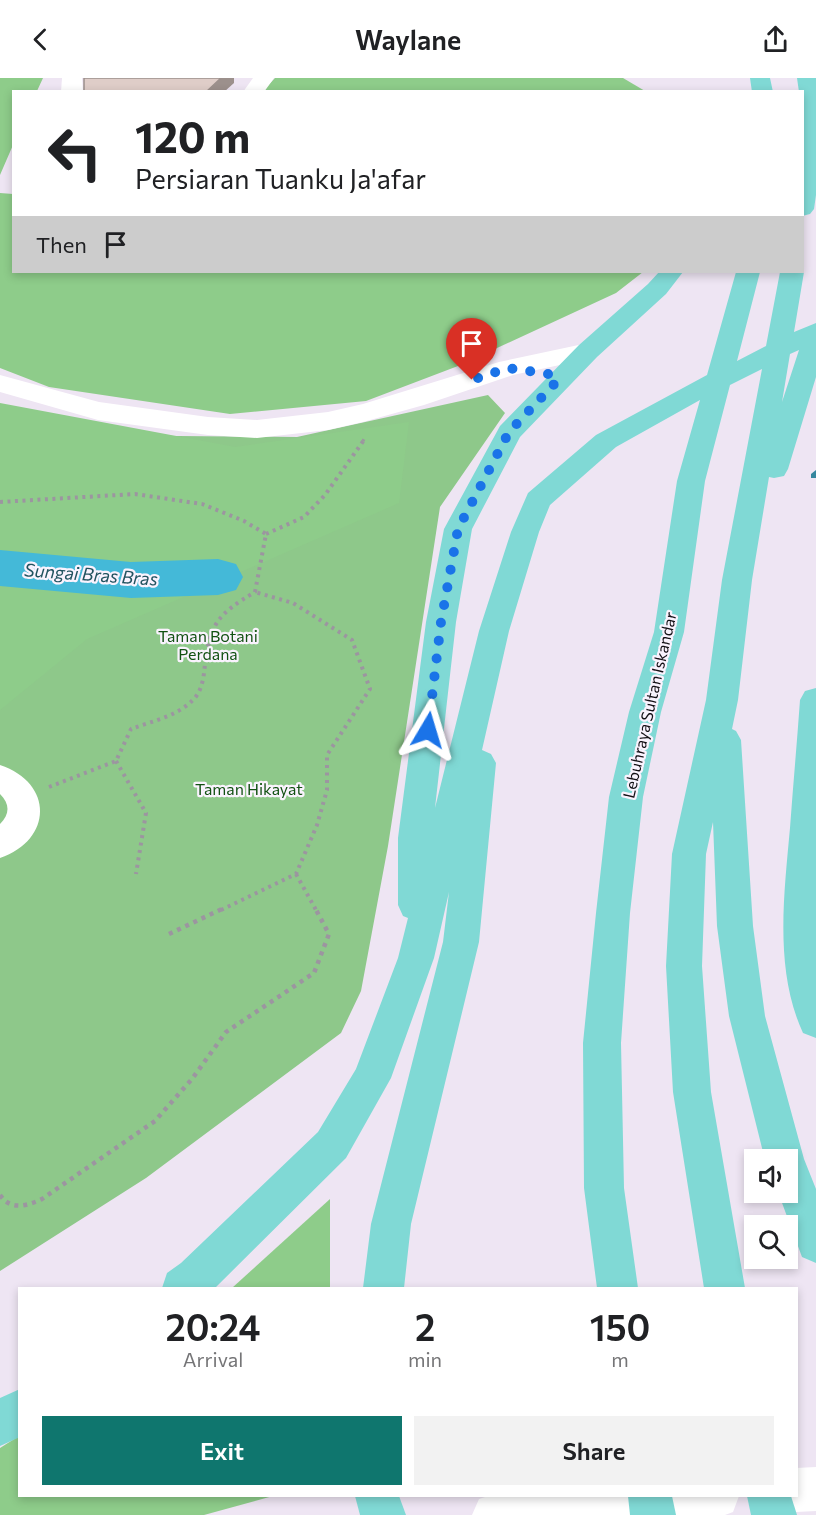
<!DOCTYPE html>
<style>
body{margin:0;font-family:Commissioner,sans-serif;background:#f2f2f2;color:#202124;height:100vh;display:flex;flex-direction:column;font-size:22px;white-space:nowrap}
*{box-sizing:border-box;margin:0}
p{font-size:20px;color:#757577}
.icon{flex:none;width:33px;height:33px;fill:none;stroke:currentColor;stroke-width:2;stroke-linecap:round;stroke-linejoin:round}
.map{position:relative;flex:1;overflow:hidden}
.details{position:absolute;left:18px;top:1209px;width:780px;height:210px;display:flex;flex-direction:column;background:#fff;border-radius:0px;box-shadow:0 3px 9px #0003}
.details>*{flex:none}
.top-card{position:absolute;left:12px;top:12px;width:792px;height:183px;border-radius:0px;box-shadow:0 3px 9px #0003;background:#fff;color:#202124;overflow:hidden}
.buttons{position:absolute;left:744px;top:1071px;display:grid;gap:12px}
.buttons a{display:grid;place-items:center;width:54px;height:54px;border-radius:0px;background:#fff;box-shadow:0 3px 9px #0003;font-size:30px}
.pin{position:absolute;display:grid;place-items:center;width:51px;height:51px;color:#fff;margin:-62px -26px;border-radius:50% 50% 50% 0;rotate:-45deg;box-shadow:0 0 6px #0007}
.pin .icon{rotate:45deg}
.me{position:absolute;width:66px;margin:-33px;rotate:7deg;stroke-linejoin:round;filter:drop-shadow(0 0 4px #0008)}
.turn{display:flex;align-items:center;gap:21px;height:126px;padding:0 24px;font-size:27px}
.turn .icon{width:78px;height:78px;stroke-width:2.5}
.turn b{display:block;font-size:42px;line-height:51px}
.then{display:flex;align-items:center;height:57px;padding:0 24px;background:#0003;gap:12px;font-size:22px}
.eta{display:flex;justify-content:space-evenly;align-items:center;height:102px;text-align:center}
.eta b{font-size:36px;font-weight:600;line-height:42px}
.primary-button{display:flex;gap:12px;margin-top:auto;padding:12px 24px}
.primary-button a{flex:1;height:69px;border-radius:0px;background:#0f766e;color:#fff;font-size:24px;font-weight:600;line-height:69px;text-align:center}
.primary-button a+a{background:#f2f2f2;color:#202124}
header{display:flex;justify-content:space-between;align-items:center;height:78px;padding:0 24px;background:#fff;font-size:27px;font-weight:600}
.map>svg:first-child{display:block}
.green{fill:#8ec88a}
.forest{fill:#8ecc8a}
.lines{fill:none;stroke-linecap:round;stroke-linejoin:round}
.stream{fill:#36879e;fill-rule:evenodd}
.river{fill:#44b9d8;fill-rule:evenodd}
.path-far2{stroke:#9c95a0;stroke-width:3;stroke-dasharray:2 3;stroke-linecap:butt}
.path-far1{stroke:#9c95a0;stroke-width:4;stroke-dasharray:3 4.5;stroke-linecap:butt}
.path{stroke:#9c95a0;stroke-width:4.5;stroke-dasharray:4 5;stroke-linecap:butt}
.minor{fill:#fff;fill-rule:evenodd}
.major{fill:#80d9d5;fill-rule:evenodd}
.shaded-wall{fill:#9c908c}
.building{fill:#dfcdc8;stroke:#9c908c;stroke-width:1.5}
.route{stroke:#1a73e8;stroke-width:10;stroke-dasharray:0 18}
.labels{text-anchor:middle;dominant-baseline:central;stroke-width:4.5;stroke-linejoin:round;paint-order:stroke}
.park-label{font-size:16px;fill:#115112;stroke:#faf3fe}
.street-label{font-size:16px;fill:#141116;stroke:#faf3fe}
.water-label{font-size:18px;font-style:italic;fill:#225360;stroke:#faf3fe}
</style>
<header><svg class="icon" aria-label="back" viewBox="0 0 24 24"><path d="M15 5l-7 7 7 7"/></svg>Waylane<svg class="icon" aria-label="share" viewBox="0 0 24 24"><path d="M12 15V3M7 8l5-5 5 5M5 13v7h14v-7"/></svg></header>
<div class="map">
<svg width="816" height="1437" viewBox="0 0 816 1437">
<rect width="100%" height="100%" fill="#eee5f3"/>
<polygon class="green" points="488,317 505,335 440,429 388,768 361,913 341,955 146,1100 0,1193 0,340 74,357 297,359"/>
<g class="forest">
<polygon points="0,0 43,0 37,13 14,14 13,67 0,97"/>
<polygon points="275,0 623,0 645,13 262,14"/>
<polygon points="0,115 13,116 14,194 643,194 616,215 458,288 366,323 230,336 49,309 0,290"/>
<polygon points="0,325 235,369 409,344 399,425 87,561 0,632"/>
<polygon points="330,1121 330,1210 232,1210"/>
<polygon points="19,1358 20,1418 273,1418 204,1437 0,1437 0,1370"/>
</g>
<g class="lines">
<polygon class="stream" points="816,392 816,400 811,400 811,396"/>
<polygon class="river" points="0,472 131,484 218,481 236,486 243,499 236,512 218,517 131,520 0,508"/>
<polyline class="path-far2" points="363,363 364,361"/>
<g class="path-far1">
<polyline points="0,424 135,416 202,426 244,443 266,456"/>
<polyline points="266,456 304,439 325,417 364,362"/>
<polyline points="116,683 146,735 136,796"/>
<path d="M49,709L116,683L131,651C152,643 183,637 197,617C203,608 204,596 205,586C210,544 220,535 255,514L266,456"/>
<polyline points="296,796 316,832"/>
<polyline points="221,832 296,796 317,747 327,712 327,677 370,611 352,562 293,525 255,514"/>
</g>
<g class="path">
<polyline points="169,856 224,830"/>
<path d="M0,1117C11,1133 27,1128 42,1121L155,1043L192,1001L226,954L314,895L329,856L315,830"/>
</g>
<g class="minor">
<polygon points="62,0 82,0 83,14 61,14"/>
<polygon points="253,0 274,0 264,14 243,14"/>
<polygon points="588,265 597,267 601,273 597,279 513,297 424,327 363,344 328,352 257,360 208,357 98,342 0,314 0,297 99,324 208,339 257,342 328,334 363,326 499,284"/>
<path d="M0,687C54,705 53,762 0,780V746C10,736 10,726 0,716Z"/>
<polygon points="816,1389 816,1433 796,1434 780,1428 776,1418 796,1418 796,1390"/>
<polygon points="488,1418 739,1418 733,1434 725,1437 472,1437 479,1421"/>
</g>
<g class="major">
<polygon points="750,0 770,0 773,14 752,14"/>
<polygon points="797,0 816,0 816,117 814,131 810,136 802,138 802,14 799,14"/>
<path d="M802,192L804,194L794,254L816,245V299L788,391L784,398L774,400L769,399L752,502L738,622L732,651L736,653L741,662L753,848L765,938L804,1081L816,1111V1185L802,1179L778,1114H788V1082H765L729,938L717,848L713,744L706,776L702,888L711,1014L745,1210H704L673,1014L666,888L672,776L706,622L722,502L762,291L730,307L705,403L684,554L661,634L643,719L630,835L621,965L624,1110L638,1210H597L584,1110L583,965L596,835L609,719L629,634L654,554L677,403L700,322L616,369L550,427L539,454L509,553L482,672L491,676L496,685L479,864L411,1146L404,1210H363L371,1146L443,864L449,814L434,880L391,1000L346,1080L215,1210H162L167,1195L181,1185L318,1054L356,991L398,880L408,840L403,838L398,827V760L426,544L444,451L500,348L579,267L648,206L659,194H683L666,216L597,279L520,359L472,451L456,544L435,730L479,553L511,454L528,415L596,357L707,297L736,194H760L737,283L766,268L780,194ZM799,272L782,324L790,276Z"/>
<path d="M816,610V960L803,955C774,892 784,817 790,750C793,708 797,665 800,622L805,613Z"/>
<polygon points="20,1311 20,1359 0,1368 0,1320"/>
<polygon points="355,1418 399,1418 406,1437 360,1437"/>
<polygon points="628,1418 672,1418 676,1437 630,1437"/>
<polygon points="747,1418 791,1418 797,1437 751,1437"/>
</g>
</g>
<polygon class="shaded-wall" points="221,0 234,0 234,5 224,14 206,14"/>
<polygon class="building" points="84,0 221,0 206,14 84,14"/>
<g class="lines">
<polyline class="route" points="428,652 441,544 458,451 509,354 558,302 548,296 508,290 472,302"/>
</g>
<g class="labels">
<g class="park-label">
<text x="208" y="557">Taman Botani<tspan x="208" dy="18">Perdana</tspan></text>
<text x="249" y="710">Taman Hikayat</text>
</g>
<g class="street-label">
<text transform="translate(649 627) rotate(-77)">Lebuhraya Sultan Iskandar</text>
</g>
<g class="water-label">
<text transform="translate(91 496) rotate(4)">Sungai Bras Bras</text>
</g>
</g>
</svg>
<div class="buttons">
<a><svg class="icon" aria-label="sound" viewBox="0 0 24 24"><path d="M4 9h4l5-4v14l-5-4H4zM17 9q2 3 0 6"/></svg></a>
<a><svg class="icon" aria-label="search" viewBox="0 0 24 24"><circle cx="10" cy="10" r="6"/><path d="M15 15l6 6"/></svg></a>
</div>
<div class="pin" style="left:472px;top:302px;background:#d93025"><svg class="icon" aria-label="arrive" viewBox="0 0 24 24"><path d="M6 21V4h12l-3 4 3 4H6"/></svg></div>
<svg class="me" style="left:428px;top:652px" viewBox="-20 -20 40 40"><path d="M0-17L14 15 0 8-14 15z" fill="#1a73e8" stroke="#fff" stroke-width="4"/></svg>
<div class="top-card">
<div class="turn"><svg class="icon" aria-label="left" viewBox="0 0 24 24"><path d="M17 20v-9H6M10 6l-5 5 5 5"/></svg><div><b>120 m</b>Persiaran Tuanku Ja'afar</div></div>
<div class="then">Then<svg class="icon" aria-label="arrive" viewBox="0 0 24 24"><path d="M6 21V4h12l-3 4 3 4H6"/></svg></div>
</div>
<section class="details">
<div class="eta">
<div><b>20:24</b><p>Arrival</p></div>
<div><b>2</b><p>min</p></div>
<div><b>150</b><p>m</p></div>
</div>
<div class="primary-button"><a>Exit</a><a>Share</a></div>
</section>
</div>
